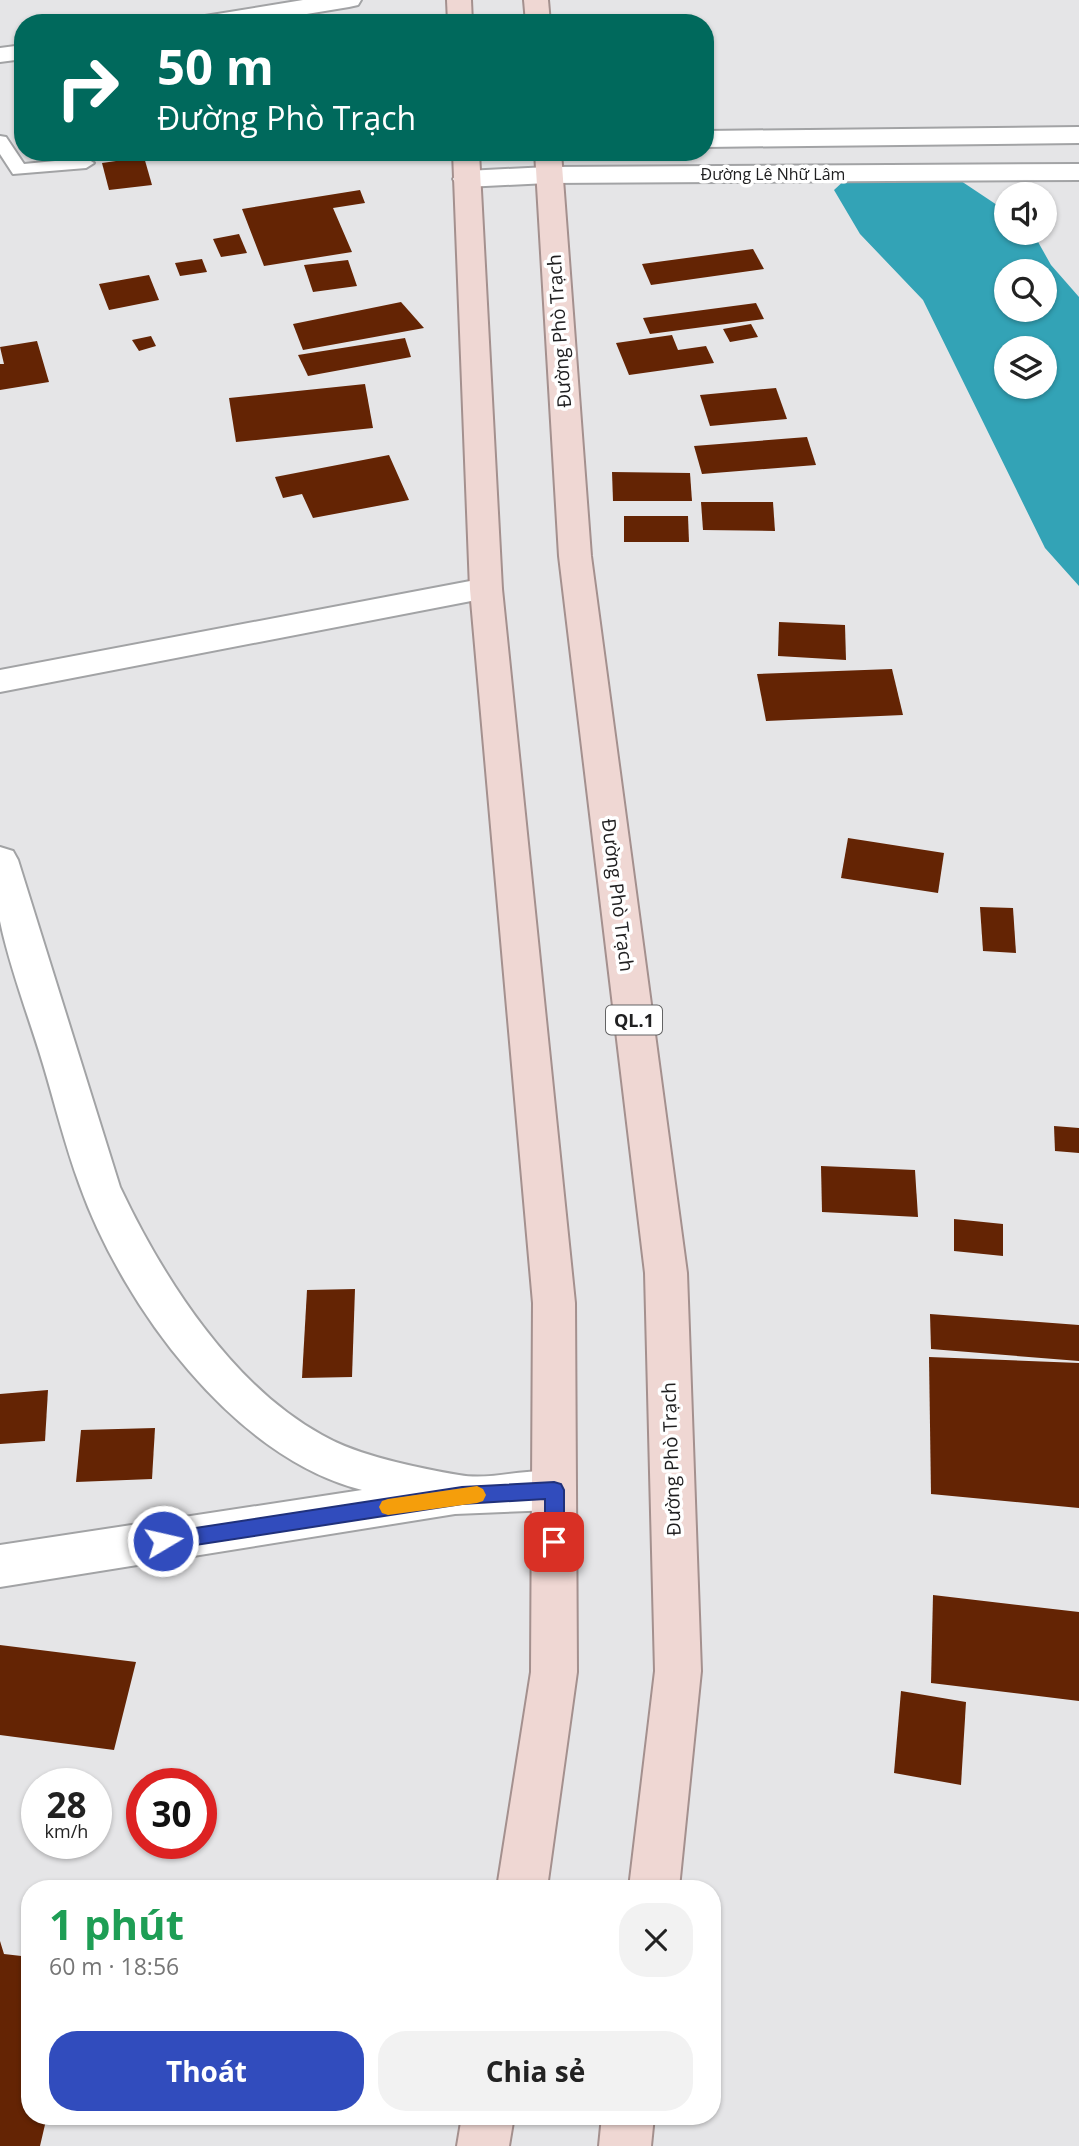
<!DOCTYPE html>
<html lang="vi">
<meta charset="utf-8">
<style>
body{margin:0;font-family:"Open Sans",sans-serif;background:#f2f2f2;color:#222;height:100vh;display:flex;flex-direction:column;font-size:26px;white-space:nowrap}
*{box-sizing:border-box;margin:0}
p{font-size:23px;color:#767676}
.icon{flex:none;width:38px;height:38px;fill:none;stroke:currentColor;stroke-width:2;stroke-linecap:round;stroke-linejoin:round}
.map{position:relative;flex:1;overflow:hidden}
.details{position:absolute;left:21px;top:1880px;width:700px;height:245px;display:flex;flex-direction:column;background:#fff;border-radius:28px;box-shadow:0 2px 5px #0004}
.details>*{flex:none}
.banner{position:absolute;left:14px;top:14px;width:700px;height:147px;border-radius:28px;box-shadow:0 2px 5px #0004;background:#00695c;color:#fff;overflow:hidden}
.fabs{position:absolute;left:994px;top:182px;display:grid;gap:14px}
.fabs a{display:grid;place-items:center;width:63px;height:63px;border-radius:50%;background:#fff;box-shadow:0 2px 5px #0004;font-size:35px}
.speed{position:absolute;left:21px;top:1768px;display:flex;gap:14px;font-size:35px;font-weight:700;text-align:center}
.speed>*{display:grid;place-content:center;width:91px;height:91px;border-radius:50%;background:#fff;box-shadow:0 2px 5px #0004;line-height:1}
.speed small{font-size:18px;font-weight:400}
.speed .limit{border:10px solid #d22;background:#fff;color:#111}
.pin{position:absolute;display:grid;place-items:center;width:60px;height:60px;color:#fff;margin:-30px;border-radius:14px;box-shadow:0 4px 10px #0006}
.me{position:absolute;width:77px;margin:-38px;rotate:81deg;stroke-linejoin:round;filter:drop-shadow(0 0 5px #0008)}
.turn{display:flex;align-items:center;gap:24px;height:147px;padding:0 28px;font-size:32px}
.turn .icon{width:91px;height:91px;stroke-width:2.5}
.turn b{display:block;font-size:49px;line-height:60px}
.round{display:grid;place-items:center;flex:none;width:74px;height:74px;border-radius:28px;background:#f2f2f2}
.head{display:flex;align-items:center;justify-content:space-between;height:119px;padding:0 28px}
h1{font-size:42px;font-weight:700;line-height:52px;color:#1e9e55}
.action{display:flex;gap:14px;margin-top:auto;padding:14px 28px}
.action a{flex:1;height:80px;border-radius:28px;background:#314cbd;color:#fff;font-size:28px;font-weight:700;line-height:80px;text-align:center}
.action a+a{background:#f2f2f2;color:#222}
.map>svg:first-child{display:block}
.water{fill:#33a3b6;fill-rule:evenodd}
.building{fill:#642404}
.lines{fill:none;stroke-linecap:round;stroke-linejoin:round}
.service-casing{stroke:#a2a3a5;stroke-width:4}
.minor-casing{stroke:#a2a3a5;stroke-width:4}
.tertiary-casing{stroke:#a2a3a5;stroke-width:4}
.trunk-casing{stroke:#a4908e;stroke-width:4}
.service{fill:#fff;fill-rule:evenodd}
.minor{fill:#fff;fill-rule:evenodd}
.tertiary{fill:#fff;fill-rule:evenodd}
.trunk{fill:#efd7d3;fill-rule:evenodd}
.route{fill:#314cbd;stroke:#20317b;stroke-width:2}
.slow{fill:#f59e0b}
.labels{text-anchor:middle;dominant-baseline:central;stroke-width:7;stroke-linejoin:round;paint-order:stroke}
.far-street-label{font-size:16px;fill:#202021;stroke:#fff}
.shield{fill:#fff;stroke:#636364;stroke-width:2}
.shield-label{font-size:18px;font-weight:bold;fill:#202021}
.street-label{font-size:19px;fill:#202021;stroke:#fff}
</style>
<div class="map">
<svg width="1079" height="2146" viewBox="0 0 1079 2146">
<rect width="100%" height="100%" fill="#e5e5e7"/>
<path class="water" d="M955,177L1006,211V233H1033L1051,265L1079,297V586L1045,548L923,300L860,234L834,190L847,178ZM1006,271H1045V310H1006ZM1006,348H1045V387H1006Z"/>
<g class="building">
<polygon points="144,157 152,185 109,190 102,163"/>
<polygon points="360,190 365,203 333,208 352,252 264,266 242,209"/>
<polygon points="239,234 247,253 221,257 213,239"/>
<polygon points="753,249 764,269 651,285 642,264"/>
<polygon points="202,259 207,272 180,276 175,263"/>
<polygon points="348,260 357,286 313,292 304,265"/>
<polygon points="149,275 159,300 109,310 99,284"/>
<polygon points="401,302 424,328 303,350 293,324"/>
<polygon points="756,303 764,319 650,334 643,318"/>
<polygon points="751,324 758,337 730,342 723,329"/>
<polygon points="672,335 678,350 706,346 714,363 629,375 616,343"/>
<polygon points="151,336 156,346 139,351 132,340"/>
<polygon points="405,338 411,357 308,376 298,355"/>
<polygon points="37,341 49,382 0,390 0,364 4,364 0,347"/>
<polygon points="365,384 373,428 236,442 229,398"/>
<polygon points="776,388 787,419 710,426 700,395"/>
<polygon points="807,437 816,465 702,474 694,446"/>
<polygon points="389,455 409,500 313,518 302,494 283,498 275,477"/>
<polygon points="612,472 690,473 692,501 613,501"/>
<polygon points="701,502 773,502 775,531 703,530"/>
<polygon points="624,516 688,516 689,542 624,542"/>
<polygon points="779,622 845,625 846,660 778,656"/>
<polygon points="892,669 903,715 766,721 757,674"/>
<polygon points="848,838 944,853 938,893 841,878"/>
<polygon points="980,907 1013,908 1016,953 983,951"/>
<polygon points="1054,1126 1079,1128 1079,1153 1055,1151"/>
<polygon points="821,1166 915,1170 918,1217 822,1212"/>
<polygon points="954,1219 1003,1224 1003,1256 954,1251"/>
<polygon points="355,1289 352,1377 302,1378 307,1290"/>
<polygon points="930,1314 1079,1325 1079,1361 931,1349"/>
<polygon points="929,1357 1079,1363 1079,1508 931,1494"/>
<polygon points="48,1390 45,1441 0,1444 0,1394"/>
<polygon points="155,1428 152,1479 76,1482 81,1430"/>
<polygon points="933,1595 1079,1612 1079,1701 931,1683"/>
<polygon points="0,1645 136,1662 114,1750 0,1735"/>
<polygon points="901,1691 966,1702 961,1785 894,1773"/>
<polygon points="0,1941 4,1954 30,1957 30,2116 47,2116 40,2146 0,2146"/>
</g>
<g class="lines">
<g class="service-casing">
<polygon id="service" points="0,136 6,137 24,164 86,158 94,163 86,168 13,174 0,154"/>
</g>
<g class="minor-casing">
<g id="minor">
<polygon points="303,0 361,0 358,5 349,7 252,23 193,23 196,18 205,16"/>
<polygon points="23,45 23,59 0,62 0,48"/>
<polygon points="486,578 497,582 502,589 497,596 0,692 0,670"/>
<path d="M0,847L13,851L18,860L120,1187C163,1278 232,1386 322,1435C358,1456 418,1468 459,1475C496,1482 534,1463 570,1476L576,1490L570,1504L554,1510L455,1514L0,1587V1545L362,1490C234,1458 123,1306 80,1186C65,1146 55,1104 43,1064C29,1017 10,969 0,921C0,898 0,871 0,847Z"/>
</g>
</g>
<g class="tertiary-casing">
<g id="tertiary">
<polygon points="1079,127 1079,143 705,147 705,131"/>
<polygon points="1079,164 1079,180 548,183 466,187 457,185 453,179 457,173 466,171 548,167"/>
</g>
</g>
<g class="trunk-casing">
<g id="trunk">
<polygon points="447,0 471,0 472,23 448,23"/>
<polygon points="524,0 548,0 550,23 526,23"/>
<polygon points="453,152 479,152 502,589 575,1303 577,1672 547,1888 497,1888 531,1672 533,1303 470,589"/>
<polygon points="535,152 561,152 591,556 687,1273 701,1671 679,1888 629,1888 655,1671 645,1273 559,556"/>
<polygon points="462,2116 514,2116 509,2146 457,2146"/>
<polygon points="602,2116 654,2116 651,2146 599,2146"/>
</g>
</g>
<use href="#service" class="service"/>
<use href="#minor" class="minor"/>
<use href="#tertiary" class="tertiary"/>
<use href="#trunk" class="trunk"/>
</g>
<polygon class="route" points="554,1482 561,1484 564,1490 564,1542 561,1548 554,1550 548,1548 545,1542 545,1499 462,1504 163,1550 157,1547 154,1541 157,1535 163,1533 462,1487"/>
<polygon class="slow" points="477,1486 483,1489 486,1495 483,1501 477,1503 388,1515 382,1513 379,1507 382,1501 388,1499"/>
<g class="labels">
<g class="far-street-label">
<text x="773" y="174">Đường Lê Nhữ Lâm</text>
</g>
<rect class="shield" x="606" y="1005.5" width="56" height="29" rx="5"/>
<g class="shield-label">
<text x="634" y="1020">QL.1</text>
</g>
<g class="street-label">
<text transform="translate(559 331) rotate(-94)">Đường Phò Trạch</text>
<text transform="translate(618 895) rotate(83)">Đường Phò Trạch</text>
<text transform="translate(671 1459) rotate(-92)">Đường Phò Trạch</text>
</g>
</g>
</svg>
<div class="fabs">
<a><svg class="icon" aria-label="sound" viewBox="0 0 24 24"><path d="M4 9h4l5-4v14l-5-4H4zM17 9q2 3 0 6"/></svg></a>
<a><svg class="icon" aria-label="search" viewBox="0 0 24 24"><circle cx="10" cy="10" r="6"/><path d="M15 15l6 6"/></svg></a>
<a><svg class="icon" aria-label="layers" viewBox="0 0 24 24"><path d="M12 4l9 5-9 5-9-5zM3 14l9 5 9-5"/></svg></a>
</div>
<div class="speed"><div>28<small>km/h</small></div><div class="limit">30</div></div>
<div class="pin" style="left:554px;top:1542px;background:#d93025"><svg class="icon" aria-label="arrive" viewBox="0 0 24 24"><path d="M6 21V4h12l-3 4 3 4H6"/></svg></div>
<svg class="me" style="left:163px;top:1541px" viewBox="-20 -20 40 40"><circle r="17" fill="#314cbd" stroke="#fff" stroke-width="3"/><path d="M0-11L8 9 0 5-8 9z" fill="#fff"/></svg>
<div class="banner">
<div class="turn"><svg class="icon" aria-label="right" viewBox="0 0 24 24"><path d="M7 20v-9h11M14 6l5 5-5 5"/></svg><div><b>50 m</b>Đường Phò Trạch</div></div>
</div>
<section class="details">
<div class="head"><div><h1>1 phút</h1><p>60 m · 18:56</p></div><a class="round"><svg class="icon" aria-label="close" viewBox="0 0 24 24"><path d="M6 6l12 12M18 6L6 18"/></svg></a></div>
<div class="action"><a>Thoát</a><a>Chia sẻ</a></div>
</section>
</div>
